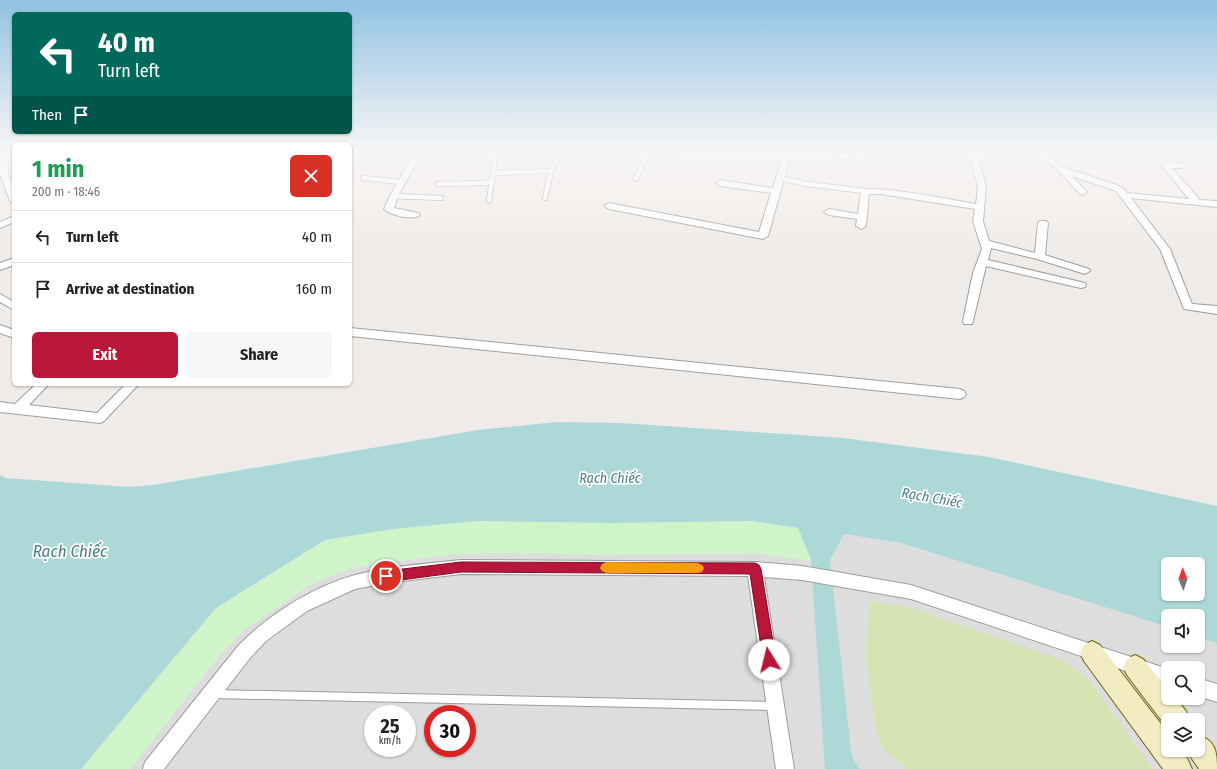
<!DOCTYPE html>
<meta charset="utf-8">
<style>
body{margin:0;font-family:"Fira Sans Condensed",sans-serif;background:#f6f6f6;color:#222;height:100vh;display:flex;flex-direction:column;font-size:15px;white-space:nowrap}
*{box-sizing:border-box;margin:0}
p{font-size:13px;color:#767676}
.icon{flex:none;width:22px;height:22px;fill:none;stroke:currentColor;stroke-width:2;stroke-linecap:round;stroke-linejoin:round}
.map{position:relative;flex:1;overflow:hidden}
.side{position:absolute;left:12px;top:142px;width:340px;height:244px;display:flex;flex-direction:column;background:#fff;border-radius:6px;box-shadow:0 1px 3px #0004}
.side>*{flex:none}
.hud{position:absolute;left:12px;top:12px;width:340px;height:122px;border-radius:6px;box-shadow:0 1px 3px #0004;background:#00695c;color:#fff;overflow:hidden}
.needle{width:26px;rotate:358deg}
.fabs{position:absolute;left:1161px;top:557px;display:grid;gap:8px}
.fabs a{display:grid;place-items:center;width:44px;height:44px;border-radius:6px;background:#fff;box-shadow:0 1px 3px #0004;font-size:20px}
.speed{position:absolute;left:364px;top:705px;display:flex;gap:8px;font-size:20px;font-weight:700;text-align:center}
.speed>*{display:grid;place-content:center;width:52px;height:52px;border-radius:50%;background:#fff;box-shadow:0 1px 3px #0004;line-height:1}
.speed small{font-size:10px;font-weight:400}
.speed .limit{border:6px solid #d22;background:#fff;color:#111}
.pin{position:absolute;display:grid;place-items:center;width:34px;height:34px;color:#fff;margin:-17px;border:2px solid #fff;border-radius:50%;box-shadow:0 1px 4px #0007}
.me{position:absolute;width:44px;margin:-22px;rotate:351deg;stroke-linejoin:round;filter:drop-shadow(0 0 3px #0008)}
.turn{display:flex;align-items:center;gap:14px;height:84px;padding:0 20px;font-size:18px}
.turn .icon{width:52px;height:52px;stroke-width:2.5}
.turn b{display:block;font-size:28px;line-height:34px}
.then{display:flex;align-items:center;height:38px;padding:0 20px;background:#0003;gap:8px;font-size:15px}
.round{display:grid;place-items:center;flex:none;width:42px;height:42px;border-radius:6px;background:#f6f6f6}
.headline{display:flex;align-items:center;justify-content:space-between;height:68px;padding:0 20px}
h1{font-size:24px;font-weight:700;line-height:30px;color:#1e9e55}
.cta{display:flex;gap:8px;margin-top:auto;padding:8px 20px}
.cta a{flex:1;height:46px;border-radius:6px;background:#ba163a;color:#fff;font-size:16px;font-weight:700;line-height:46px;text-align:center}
.cta a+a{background:#f6f6f6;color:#222}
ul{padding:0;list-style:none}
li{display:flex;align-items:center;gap:12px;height:52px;padding:0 20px;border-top:1px solid #e0e0e0}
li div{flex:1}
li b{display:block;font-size:15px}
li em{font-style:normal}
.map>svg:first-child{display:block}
.residential{fill:#dedddd;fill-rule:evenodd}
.grass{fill:#d6e4b3}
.park{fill:#d0f4ca}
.water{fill:#add8d8;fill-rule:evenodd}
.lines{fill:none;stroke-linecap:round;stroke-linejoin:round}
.lane-far1-casing{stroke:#9d9d9d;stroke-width:6}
.lane-casing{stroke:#9d9d9d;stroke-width:10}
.street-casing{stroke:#9d9d9d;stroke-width:2}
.secondary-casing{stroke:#6d6311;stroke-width:2}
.lane-far1{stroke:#fff;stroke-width:4.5}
.lane{stroke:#fff;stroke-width:8}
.street{fill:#fff;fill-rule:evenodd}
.secondary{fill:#f3ebc2;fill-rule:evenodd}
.route{fill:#ba163a;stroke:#790e26}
.slow{fill:#f59e0b}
.labels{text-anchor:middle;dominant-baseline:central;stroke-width:3.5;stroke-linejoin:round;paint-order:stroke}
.water-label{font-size:14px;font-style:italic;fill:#4c7c90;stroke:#fff}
.near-water-label{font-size:17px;font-style:italic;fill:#4c7c90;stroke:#fff}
</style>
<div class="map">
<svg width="1217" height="769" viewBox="0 0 1217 769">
<rect width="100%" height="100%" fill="#efebe8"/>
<path class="residential" d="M844,534L901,543L1168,627V646H1198V637L1217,643V769H81L325,540ZM1168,668H1198V698H1168ZM373,714H407V748H373ZM433,714H467V748H433ZM1168,720H1198V750H1168Z"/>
<polygon class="grass" points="870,601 908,607 1062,660 1088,679 1153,769 908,769 885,751 880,744 876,729 866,657 866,643"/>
<polygon class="park" points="477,521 612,523 752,521 798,528 811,561 756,553 609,555 511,553 456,554 376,564 350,569 325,578 304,589 244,630 220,655 130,769 81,769 216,608 325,540 393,529"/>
<path class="water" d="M557,422L621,423L843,438L989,457L1217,506V643L1198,637V616H1168V627L901,543L844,534L830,560L851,751L854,761L860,769H825L811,559L798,528L752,521L612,523L477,521L393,529L325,540L216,608L81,769H0V475L6,478L129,487L153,485L478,430ZM1168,564H1198V594H1168Z"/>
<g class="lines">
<g class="lane-far1-casing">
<g id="lane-far1">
<polyline points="494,173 551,171"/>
<polyline points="363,178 402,182"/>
<polyline points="780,178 807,184 865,191"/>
<polyline points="636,179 646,156"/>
<polyline points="438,184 485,183 492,181"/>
<polyline points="394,196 441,198"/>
<polyline points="545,198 551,171 560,151"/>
<polyline points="489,201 496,151"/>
</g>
</g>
<g class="lane-casing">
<polyline id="lane" points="214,694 775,706"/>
</g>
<g class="street-casing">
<g id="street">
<polygon points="0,151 7,151 8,173 14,189 14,204 10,201 0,174"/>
<polygon points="383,151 398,151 394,153 350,162 350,158"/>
<path d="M415,151H423L398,196L394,208L418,213L420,215C413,221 390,215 384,209L390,196Z"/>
<polygon points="561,151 598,151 750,156 940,151 936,153 843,159 789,161 768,236 763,239 609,209 604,206 609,203 759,232 771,193 720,186 716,183 720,180 773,188 781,161 658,159 565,153"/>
<path d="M969,151H977L986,187L983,221L989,241L1035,253L1038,223L1040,221H1046L1048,223L1045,255L1089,269L1090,271L1085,274L1037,259L991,248L988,260L1085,283L1086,285L1085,287L1081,288L986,266L973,321L972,324H964L963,321L973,273L982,249L973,221L975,209L881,194H869L866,226L861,229L856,226L857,219L829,215L824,212L829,209L858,214L861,191C869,183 959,201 976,204L978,187Z"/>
<polygon points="1031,151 1040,151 1063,167 1122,187 1127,193 1189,199 1161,165 1165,162 1185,164 1186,166 1185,168 1172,168 1200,200 1217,201 1217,207 1131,198 1170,249 1192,304 1217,306 1217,314 1184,309 1160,249 1116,191 1072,176 1087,192 1083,195 1080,194 1059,171"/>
<polygon points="14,216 14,222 0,228 0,222"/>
<polygon points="14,258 14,265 0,270 0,263"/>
<polygon points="0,294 14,302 14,310 0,302"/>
<polygon points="0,325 14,330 14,338 0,333"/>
<polygon points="350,328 960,389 964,391 966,394 964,397 960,399 350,336"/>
<polygon points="36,384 49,384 29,405 97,413 126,384 139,384 104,421 100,423 0,412 0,402 15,404"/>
<path d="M461,560L755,562L802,566L911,585L1168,669V685L911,599L802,580L764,577L794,769H776L748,576L461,574L386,583L355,589L307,611L266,641L250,658L164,769H143L145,762L238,646C268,615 312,587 355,575C389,566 426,564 461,560Z"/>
<polygon points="1198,678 1217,684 1217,702 1198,696"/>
</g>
</g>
<g class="secondary-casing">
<g id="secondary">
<polygon points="1092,641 1100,645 1168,733 1168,750 1181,750 1188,760 1192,769 1163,769 1084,661 1080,653 1084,645"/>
<polygon points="1135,655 1143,659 1168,689 1168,698 1175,698 1186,711 1189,720 1168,720 1168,729 1127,675 1123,667 1127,659"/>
<path d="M1198,734C1216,742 1217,751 1217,769H1199L1186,750H1198Z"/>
</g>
</g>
<use href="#lane-far1" class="lane-far1"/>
<use href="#lane" class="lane"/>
<use href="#street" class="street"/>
<use href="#secondary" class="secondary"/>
</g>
<linearGradient id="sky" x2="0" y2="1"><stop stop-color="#90c2e2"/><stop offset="0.59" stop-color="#f8f6f5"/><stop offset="1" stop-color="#f8f6f5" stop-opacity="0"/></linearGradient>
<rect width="1217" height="258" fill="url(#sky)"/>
<polygon class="route" points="461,562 755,563 759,565 761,569 776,660 774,665 769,667 765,665 763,660 750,574 461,572 386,582 382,580 380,576 382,573 386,571"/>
<polygon class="slow" points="606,562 698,563 702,565 704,568 702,572 698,573 606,573 602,571 600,568 602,564"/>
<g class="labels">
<g class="water-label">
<text x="610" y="478">Rạch Chiếc</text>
<text transform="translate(932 498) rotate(10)">Rạch Chiếc</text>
</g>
<g class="near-water-label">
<text x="70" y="551">Rạch Chiếc</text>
</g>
</g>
</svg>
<div class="fabs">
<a><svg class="needle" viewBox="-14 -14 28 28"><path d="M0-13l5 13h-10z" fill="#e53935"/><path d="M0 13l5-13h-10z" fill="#767676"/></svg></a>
<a><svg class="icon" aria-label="sound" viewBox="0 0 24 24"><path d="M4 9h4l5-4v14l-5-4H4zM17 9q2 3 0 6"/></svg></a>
<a><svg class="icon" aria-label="search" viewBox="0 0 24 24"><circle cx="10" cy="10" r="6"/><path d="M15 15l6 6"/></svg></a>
<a><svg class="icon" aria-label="layers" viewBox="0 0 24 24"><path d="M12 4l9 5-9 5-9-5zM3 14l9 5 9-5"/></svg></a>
</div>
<div class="speed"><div>25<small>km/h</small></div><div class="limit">30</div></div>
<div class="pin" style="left:386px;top:576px;background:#d93025"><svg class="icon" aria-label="arrive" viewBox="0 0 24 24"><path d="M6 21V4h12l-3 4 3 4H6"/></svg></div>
<svg class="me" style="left:769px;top:660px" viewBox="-20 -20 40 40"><circle r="19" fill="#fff"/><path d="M0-13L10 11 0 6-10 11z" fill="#ba163a"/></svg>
<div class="hud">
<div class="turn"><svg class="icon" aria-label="left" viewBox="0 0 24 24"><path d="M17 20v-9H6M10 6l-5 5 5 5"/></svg><div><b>40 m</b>Turn left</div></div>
<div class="then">Then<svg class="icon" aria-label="arrive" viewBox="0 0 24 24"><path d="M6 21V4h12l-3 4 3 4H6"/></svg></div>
</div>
<section class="side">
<div class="headline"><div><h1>1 min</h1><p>200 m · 18:46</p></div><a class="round" style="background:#d93025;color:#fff"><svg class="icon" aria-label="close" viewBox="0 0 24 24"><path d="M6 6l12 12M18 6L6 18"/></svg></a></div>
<ul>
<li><svg class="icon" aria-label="left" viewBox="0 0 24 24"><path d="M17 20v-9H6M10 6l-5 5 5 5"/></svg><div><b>Turn left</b></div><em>40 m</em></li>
<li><svg class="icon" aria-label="arrive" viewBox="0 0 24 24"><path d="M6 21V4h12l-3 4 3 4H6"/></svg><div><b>Arrive at destination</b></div><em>160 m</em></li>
</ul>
<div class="cta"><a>Exit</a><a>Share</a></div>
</section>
</div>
